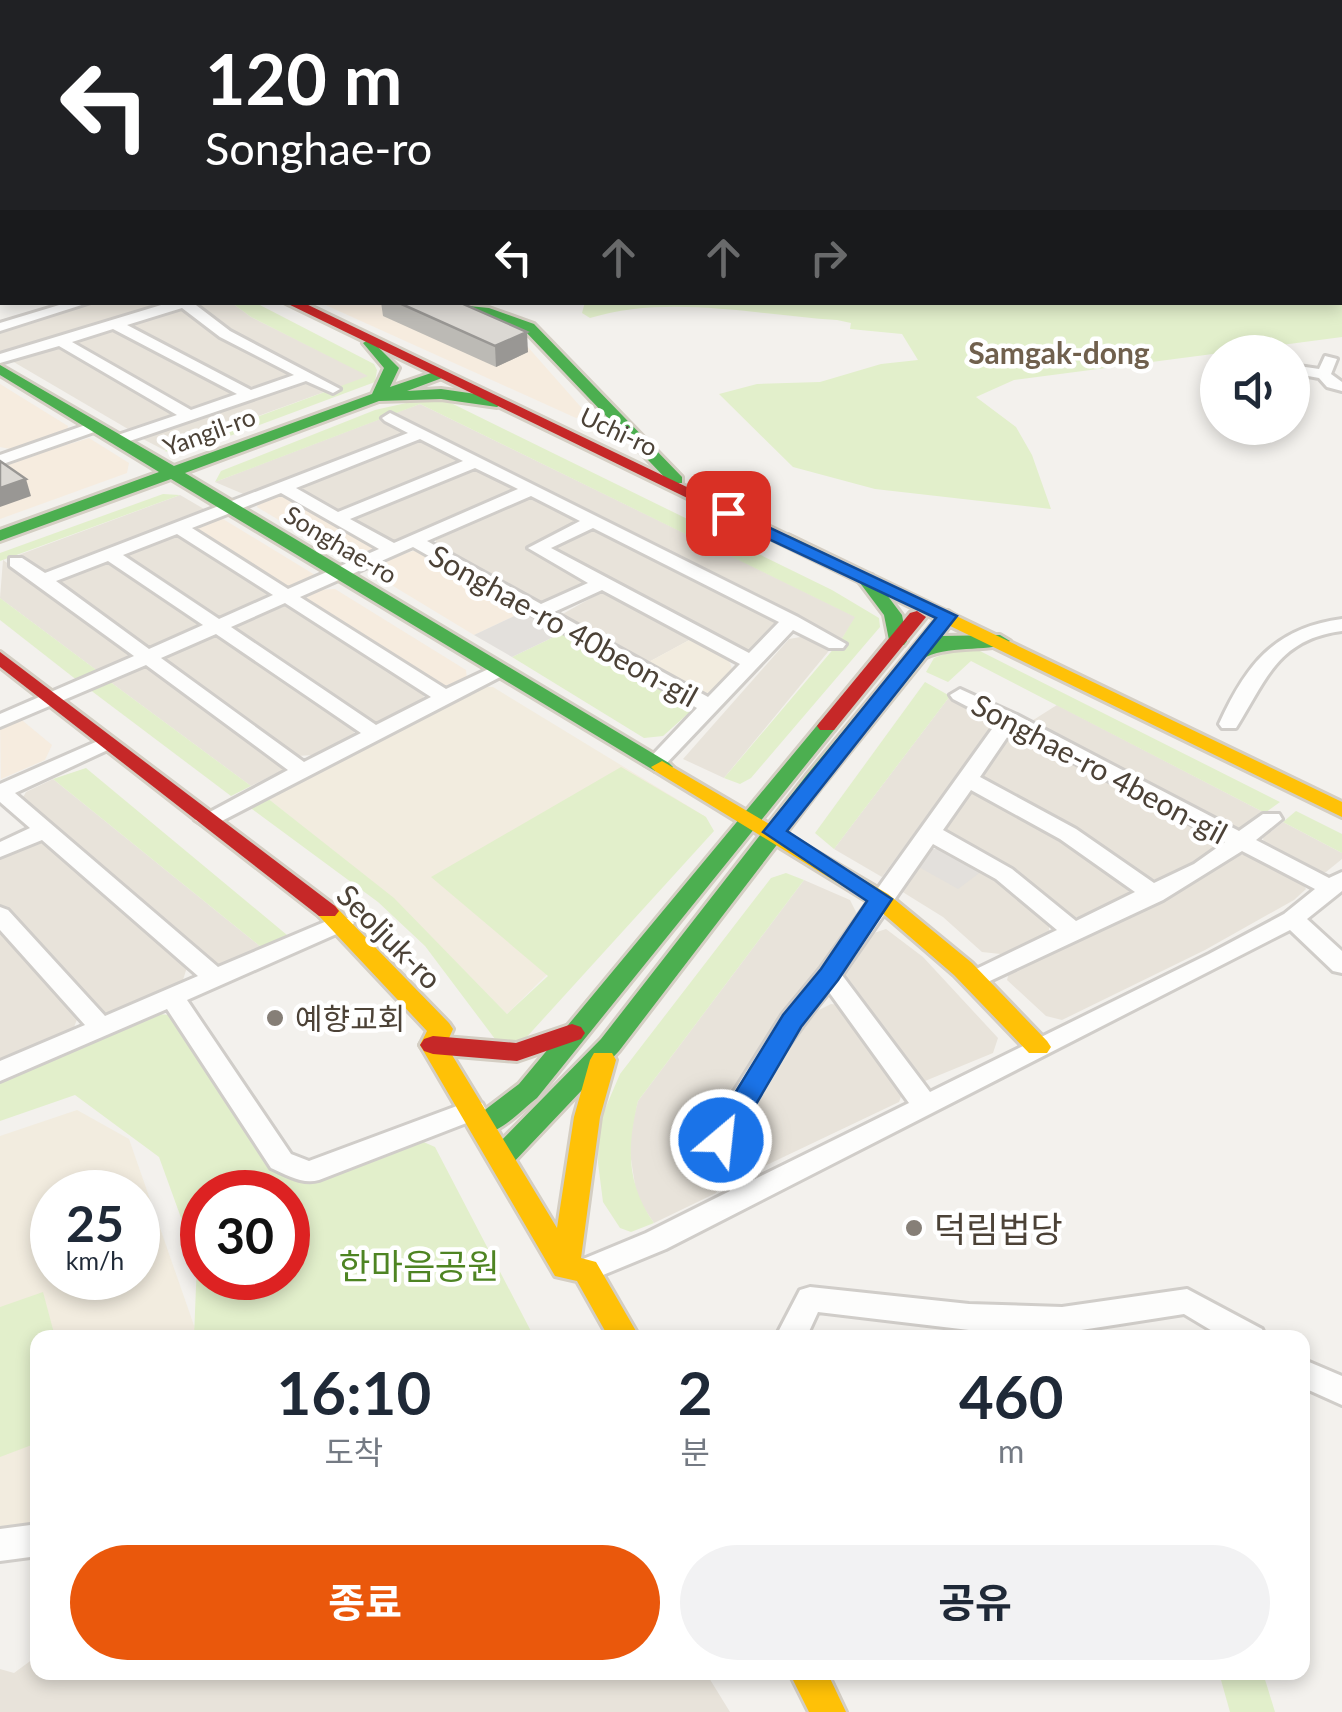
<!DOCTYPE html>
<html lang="ko">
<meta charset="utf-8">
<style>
body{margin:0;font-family:Lato,"Noto Sans KR",sans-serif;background:#f2f2f3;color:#1f2937;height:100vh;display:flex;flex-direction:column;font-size:38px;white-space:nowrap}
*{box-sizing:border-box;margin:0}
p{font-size:32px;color:#747a83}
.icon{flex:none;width:55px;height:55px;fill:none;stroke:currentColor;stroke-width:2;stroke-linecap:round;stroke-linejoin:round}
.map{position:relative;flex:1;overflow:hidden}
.panel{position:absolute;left:30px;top:1330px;width:1280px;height:350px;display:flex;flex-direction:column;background:#fff;border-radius:20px;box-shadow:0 5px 15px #0003}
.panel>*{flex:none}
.hud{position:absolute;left:0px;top:0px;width:1342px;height:305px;box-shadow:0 5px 15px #0003;background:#202124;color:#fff;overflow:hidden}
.tools{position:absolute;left:1200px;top:335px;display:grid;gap:20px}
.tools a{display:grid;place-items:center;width:110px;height:110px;border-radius:50%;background:#fff;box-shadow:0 5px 15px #0003;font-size:50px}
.speed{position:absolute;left:30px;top:1170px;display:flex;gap:20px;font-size:50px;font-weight:700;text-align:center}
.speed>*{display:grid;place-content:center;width:130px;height:130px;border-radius:50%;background:#fff;box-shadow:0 5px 15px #0003;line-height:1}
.speed small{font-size:25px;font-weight:400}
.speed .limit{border:15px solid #d22;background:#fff;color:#111}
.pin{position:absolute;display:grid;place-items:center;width:85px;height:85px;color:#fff;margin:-42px;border-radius:20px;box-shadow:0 5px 15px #0006}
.me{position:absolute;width:110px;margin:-55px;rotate:28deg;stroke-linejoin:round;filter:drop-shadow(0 0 8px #0008)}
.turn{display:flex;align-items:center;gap:35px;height:210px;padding:0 40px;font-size:45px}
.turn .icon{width:130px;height:130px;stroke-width:2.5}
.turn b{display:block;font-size:70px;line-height:85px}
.lanes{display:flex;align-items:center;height:95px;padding:0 40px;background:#0003;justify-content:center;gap:50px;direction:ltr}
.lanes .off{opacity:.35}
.eta{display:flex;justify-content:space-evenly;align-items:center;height:170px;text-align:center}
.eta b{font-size:60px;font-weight:700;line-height:70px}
.primary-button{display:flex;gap:20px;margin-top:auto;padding:20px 40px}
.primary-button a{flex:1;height:115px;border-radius:60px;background:#ea580c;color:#fff;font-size:40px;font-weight:700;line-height:115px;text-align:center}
.primary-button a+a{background:#f2f2f3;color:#1f2937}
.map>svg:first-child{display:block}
.residential{fill:#e8e3da}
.commercial{fill:#f6ecdf}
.education{fill:#f2ecdf;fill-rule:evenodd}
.green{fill:#e2efcb;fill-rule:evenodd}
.parking{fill:#e3e0dc}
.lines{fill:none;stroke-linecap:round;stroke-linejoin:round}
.street-casing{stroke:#d0cdc9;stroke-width:6}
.fast-casing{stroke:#d4cec3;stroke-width:6}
.slow-casing{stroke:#d4cec3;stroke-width:6}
.jam-casing{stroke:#d4cec3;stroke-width:6}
.street{fill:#fdfdfc;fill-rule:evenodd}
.fast{fill:#4caf50;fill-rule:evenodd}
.slow{fill:#ffc107;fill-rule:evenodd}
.jam{fill:#c62828;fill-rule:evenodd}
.wall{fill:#bcbab5}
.shaded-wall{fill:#999794}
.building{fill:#dbd8d3;stroke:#999794;stroke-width:2.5}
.route{fill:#1a73e8;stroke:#114b97;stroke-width:2.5}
.poi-dot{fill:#867f77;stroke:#fff;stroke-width:4}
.labels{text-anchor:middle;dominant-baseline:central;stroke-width:9;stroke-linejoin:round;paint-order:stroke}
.far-street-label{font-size:25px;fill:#4c4237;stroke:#fff}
.far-quarter-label{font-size:30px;font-weight:bold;fill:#70604d;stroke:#fff}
.street-label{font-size:30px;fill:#4c4237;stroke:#fff}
.poi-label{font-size:30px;fill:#4c4237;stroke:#fff;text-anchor:start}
.near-poi-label{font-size:35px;fill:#4c4237;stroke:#fff;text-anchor:start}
.near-park-label{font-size:35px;fill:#4e8423;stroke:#fff}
</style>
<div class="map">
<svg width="1342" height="1712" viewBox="0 0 1342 1712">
<rect width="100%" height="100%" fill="#f3f1ed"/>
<g class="residential">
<polygon points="174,303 9,353 0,353 0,329 87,304"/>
<polygon points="188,303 232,303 251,317 370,376 338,388 218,326"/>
<polygon points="177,308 184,308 220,336 292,372 291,376 247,388 128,325"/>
<polygon points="110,328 235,392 234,396 188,408 70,343"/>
<polygon points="54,346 178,412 176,416 128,429 12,361"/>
<polygon points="304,380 327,391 164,450 143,439 145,433"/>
<polygon points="420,404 856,617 841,640 390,415"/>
<polygon points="380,419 404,430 403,435 248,496 215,482"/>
<polygon points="412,441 423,441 459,458 459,464 344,511 332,511 296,491 296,487"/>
<polygon points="466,468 477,468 516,487 516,492 401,542 389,542 350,521 350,516"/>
<polygon points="180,495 204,509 204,514 56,572 40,572 16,556"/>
<polygon points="529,498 577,518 577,523 525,547 582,578 585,584 549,602 535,602 435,546 436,540"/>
<polygon points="591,530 600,530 778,620 757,648 740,650 551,549"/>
<polygon points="171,535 179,536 269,594 267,599 225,618 215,617 126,556 128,552"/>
<polygon points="3,560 131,652 130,659 99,672 0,598"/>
<polygon points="105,561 113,562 201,623 199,628 155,648 145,648 57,583 60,579"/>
<polygon points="600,593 610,593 693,638 645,664 559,616"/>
<polygon points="286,606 424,693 423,703 386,721 368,722 233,630 236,624"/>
<polygon points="219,635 355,726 353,737 315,755 296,756 162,660 167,654"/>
<polygon points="806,636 832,647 724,778 683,759 789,639"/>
<polygon points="147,668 287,768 251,786 109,681 135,669"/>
<polygon points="950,696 994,718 994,724 882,877 834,849"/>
<polygon points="1057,705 1265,813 1243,829 1228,830 1027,724"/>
<polygon points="1025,734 1216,835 1219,844 1193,863 1158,880 1141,876 1074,830 979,779 1007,736"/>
<polygon points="53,779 261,947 215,966 22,799 26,792"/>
<polygon points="977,792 1062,836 1127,885 1130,897 1081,918 1064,915 942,829 969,793"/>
<polygon points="1283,822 1342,853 1342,859 1326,872 1313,872 1265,848 1263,838"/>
<polygon points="42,840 187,967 183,980 119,1012 102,1013 0,905 0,854"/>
<polygon points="929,849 947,849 993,878 1049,924 1049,933 1001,954 982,952 943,917 901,891 899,883"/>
<polygon points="1237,855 1252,855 1300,880 1306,889 1294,900 1205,950 1062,1020 1046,1016 1007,980 1010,968 1160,899"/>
<polygon points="804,880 850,900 858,916 710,1128 710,1162 720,1185 716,1193 654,1223 637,1198 628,1140 638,1101"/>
<polygon points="886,929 923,957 998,1038 993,1053 925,1081 918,1080 839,974 868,935"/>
<polygon points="0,931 79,1014 73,1030 0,1062"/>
<polygon points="831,1004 841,1005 903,1091 899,1102 754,1171 737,1163 727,1146 734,1125 796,1032 813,1013"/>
<polygon points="37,1656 38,1672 706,1673 730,1712 0,1712 0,1669 14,1673"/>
</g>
<g class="commercial">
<polygon points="321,303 396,303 519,337 587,414 576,418"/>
<polygon points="0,384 68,426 67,431 15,450 0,447"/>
<polygon points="89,438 129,463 127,473 0,519 0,465"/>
<polygon points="278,495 284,495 379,550 361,561 349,562 257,507 258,503"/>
<polygon points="214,519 223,519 315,575 312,581 286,588 191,530"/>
<polygon points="419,549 527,610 474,635 370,572 371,565"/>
<polygon points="335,589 466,670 467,679 437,688 303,600 319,590"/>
<polygon points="17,716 52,745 45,760 1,779 0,723"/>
</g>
<g class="education">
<polygon points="693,638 728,657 732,669 723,682 705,695 645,664"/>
<polygon points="484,687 493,687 706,817 507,1014 394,899 266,797"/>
<path d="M77,1110L129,1139L198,1337L38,1338L37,1551L0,1562V1136ZM52,1192H138V1278H52Z"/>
</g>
<g class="green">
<polygon points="347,0 783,0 376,2"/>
<path d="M1131,0H1342V337L1014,380L976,397L1016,427L1032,455L1051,509L875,489L793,467L719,394L757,384L820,382L881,364L918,360L902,334L850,329L851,323L837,320C757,315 668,294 590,318L582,313L585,302H1340V2Z"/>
<polygon points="232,303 256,303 374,364 377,370 375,382 181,454 164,451 368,376 251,317"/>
<polygon points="415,401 447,401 832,590 879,618 880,627 751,778 740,784 724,778 841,640 855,617 420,404 215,482 221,471 375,410"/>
<polygon points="163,494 180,495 0,561 0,553"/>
<polygon points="0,598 99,672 78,681 0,620"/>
<polygon points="566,631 689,704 691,711 663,736 644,738 512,657"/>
<polygon points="961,648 976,649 1280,802 1265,813 971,661 948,682 926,672 934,658"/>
<polygon points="109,681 251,786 231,796 89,689"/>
<polygon points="925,682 950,696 834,849 815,833"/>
<polygon points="621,767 706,817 714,831 524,1040 498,1043 425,946 378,902 248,806 266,797 394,898 507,1014 548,976 431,877"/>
<polygon points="86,768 287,935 261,947 53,779"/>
<polygon points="1296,811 1342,834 1342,853 1283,822"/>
<path d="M786,873L804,880L638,1101C627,1147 626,1183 654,1223L631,1232L620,1228L603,1202L598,1163L599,1123L620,1074L771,878Z"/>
<path d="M150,1013L169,1015L273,1171L308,1182L419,1140L435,1147L534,1337H194L197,1262L159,1157L75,1095L0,1121V1078ZM202,1192H288V1278H202Z"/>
<polygon points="43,1292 55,1337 38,1338 37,1443 0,1457 0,1307"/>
<polygon points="1219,1673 1263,1673 1275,1712 1230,1712"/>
</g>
<g class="parking">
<polygon points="527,610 566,631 512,657 474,635"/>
<polygon points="929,849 947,849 982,871 958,889 915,865"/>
</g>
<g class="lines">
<g class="street-casing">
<g id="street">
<polygon points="2,262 2,270 0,271 0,263"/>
<polygon points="69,302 91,302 0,331 0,323"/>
<path d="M171,302H192L230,331L340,389L333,393L306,381L118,445L112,443V437L177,415L59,346L0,363V354ZM182,308L220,337L294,375L251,390L127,325ZM113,329L237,394L191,410L72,342Z"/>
<polygon points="1325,356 1337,359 1331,374 1342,382 1342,391 1327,387 1319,378 1292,373 1292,365 1319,369"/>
<path d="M390,413L798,617L846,644L843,648H829L793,630L662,768L655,770L644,764L697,708L413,547L300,597L446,689L497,665L507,671L504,675L214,825L206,827L195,820L288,770L146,665L0,727V714L134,656L10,566V558H22L45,573L408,433L385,421L382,418ZM420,439L463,461L338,512L296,488ZM475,468L518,489L394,543L350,519ZM281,493L379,549L288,589L192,528ZM531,496L580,521L528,548L588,583L541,604L427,541ZM593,528L779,622L749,653L551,548ZM177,534L273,595L219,619L123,555ZM108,561L203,625L149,649L56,581ZM602,590L740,664L708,697L554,612ZM285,603L431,697L376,725L231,627ZM216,634L361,733L304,762L161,658Z"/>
<polygon points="94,422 102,427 100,430 0,465 0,455"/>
<path d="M1342,619V631C1278,639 1266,680 1236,728H1222L1219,724C1246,665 1274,628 1342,619Z"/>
<path d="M960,689L1017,715L1239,831L1263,814H1279L1282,819L1256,840L1329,878L1342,872V891L1307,919L1342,951V973L1333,971L1290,930L666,1249L586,1282L576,1278L571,1270L576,1262L646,1233L730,1191L711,1165L707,1139L721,1112L782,1015L820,969L997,722L953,699L950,695ZM1012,730L1225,842L1194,864L1154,883L1076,829L980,777ZM971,790L1060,839L1135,892L1076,921L1012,869L943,830ZM933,844L996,879L1057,930L968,973L965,979L968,985L977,987L1163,900L1242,851L1315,889L1284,914L1209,954L930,1092L842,975ZM829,992L909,1103L753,1180C743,1168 732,1155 735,1138C740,1110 808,1017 829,992Z"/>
<path d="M107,737L117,743L114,747L15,793L218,967L334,918H350L354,923L350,928L187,1000L291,1154L309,1161L473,1100L482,1103L486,1110L482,1117L319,1180C303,1185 287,1175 271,1168L167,1009L0,1081V1061L85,1025L0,930V907L8,910L105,1016L198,976L42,840L0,857V842L30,828L0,802V784Z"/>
<polygon points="810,1287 969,1304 1062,1307 1187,1289 1262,1329 1266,1338 1224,1338 1184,1314 1062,1333 969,1330 818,1312 806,1338 775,1338 800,1290"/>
<polygon points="1302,1359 1342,1376 1342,1405 1302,1387"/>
<polygon points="38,1524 38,1556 0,1561 0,1529"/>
</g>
</g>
<g class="fast-casing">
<g id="fast">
<polygon points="428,302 489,308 534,324 682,477 682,483 670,483 524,330 486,316"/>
<polygon points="370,339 399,368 390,387 437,371 444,375 442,378 407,391 441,389 497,397 505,402 497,407 441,399 379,401 185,473 669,763 673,767 669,771 655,771 171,479 0,541 0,530 159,472 0,375 0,365 174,466 372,394 384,368 363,343"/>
<polygon points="866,574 872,575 902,615 907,641 904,645 890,645 884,615 857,579"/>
<path d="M948,611L957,617L942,636L1000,635L1010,641C994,653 953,644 926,657L822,786L619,1051L511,1165L501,1168L491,1165L487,1158L491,1151L601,1039L806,776L941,613Z"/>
<path d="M827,720L834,722L837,726L834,730L537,1098C520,1111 495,1140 473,1133L469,1126L473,1119L519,1084L820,722Z"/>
</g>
</g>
<g class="slow-casing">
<g id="slow">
<polygon points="0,0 5,2 2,8 0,7"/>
<polygon points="788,535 1342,802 1342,817 782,544 779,540"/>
<polygon points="662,761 888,894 972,963 1047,1041 1051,1047 1047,1053 1029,1053 954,975 872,904 655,771 651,767"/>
<polygon points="327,903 335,906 449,1023 453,1029 446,1045 557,1228 574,1117 590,1060 594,1053 612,1053 616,1060 600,1117 581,1258 596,1262 640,1338 609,1338 577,1281 555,1276 420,1045 427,1031 319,916 315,911"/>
<polygon points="789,1672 827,1672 846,1712 809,1712"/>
</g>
</g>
<g class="jam-casing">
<g id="jam">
<rect x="0" y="243" width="2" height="8"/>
<polygon points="284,302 302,302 797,540 794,544 782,544"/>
<polygon points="917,611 926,617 834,730 820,730 817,726 820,722 910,613"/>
<polygon points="0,652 335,906 339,911 335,916 319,916 0,667"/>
<polygon points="572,1024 581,1027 585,1033 581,1039 517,1061 433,1054 424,1051 420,1045 424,1039 433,1036 516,1043"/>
</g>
</g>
<use href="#street" class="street"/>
<use href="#fast" class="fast"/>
<use href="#slow" class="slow"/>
<use href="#jam" class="jam"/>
</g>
<g class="wall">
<polygon points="0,38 2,40 2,164 0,160"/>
<polygon points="381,302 459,302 528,352 496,367 383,316"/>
</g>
<g class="shaded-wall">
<polygon points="527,332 528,352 496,367 495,346"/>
<polygon points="26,479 31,496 0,507 0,488"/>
</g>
<g class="building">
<polygon points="0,38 2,40 2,148 0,144"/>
<polygon points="397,302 459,302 527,332 495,346"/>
<polygon points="0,461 26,479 0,488"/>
</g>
<polygon class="route" points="728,508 957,616 787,831 892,899 838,980 801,1027 731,1147 721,1150 711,1147 707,1140 711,1132 783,1015 821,969 867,901 763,832 936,618 722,517 719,513"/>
<g class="poi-dot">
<circle cx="275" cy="1018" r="10"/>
<circle cx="914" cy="1228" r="10"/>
</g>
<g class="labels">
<g class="far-street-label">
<text transform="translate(209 431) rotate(-20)">Yangil-ro</text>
<text transform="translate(619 431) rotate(25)">Uchi-ro</text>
<text transform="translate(341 544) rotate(31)">Songhae-ro</text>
</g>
<g class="far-quarter-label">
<text x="1059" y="352">Samgak-dong</text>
</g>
<g class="street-label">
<text transform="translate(564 625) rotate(29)">Songhae-ro 40beon-gil</text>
<text transform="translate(1100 768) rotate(28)">Songhae-ro 4beon-gil</text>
<text transform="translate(390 936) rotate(45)">Seoljuk-ro</text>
</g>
<g class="poi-label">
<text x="295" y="1018">예향교회</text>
</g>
<g class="near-poi-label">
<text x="934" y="1228">덕림법당</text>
</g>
<g class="near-park-label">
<text x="419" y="1265">한마음공원</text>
</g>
</g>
</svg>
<div class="tools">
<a><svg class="icon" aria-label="sound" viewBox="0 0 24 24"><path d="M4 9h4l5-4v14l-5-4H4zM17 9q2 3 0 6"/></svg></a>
</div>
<div class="speed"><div>25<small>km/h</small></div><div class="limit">30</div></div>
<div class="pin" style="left:728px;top:513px;background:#d93025"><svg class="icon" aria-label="arrive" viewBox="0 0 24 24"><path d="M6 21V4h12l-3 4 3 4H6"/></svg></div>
<svg class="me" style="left:721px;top:1140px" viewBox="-20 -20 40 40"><circle r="17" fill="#1a73e8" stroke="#fff" stroke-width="3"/><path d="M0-11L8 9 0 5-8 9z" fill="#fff"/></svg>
<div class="hud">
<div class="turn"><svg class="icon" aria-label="left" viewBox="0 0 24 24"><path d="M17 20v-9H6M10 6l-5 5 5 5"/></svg><div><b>120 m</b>Songhae-ro</div></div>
<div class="lanes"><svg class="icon" aria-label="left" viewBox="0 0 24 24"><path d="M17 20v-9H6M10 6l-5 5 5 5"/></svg><svg class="icon off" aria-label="ahead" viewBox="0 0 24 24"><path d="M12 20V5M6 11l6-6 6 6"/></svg><svg class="icon off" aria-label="ahead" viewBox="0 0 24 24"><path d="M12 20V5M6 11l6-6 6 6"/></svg><svg class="icon off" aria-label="right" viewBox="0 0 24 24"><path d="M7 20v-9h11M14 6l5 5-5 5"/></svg></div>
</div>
<section class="panel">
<div class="eta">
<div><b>16:10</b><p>도착</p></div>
<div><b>2</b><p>분</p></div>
<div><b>460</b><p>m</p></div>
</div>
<div class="primary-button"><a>종료</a><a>공유</a></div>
</section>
</div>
